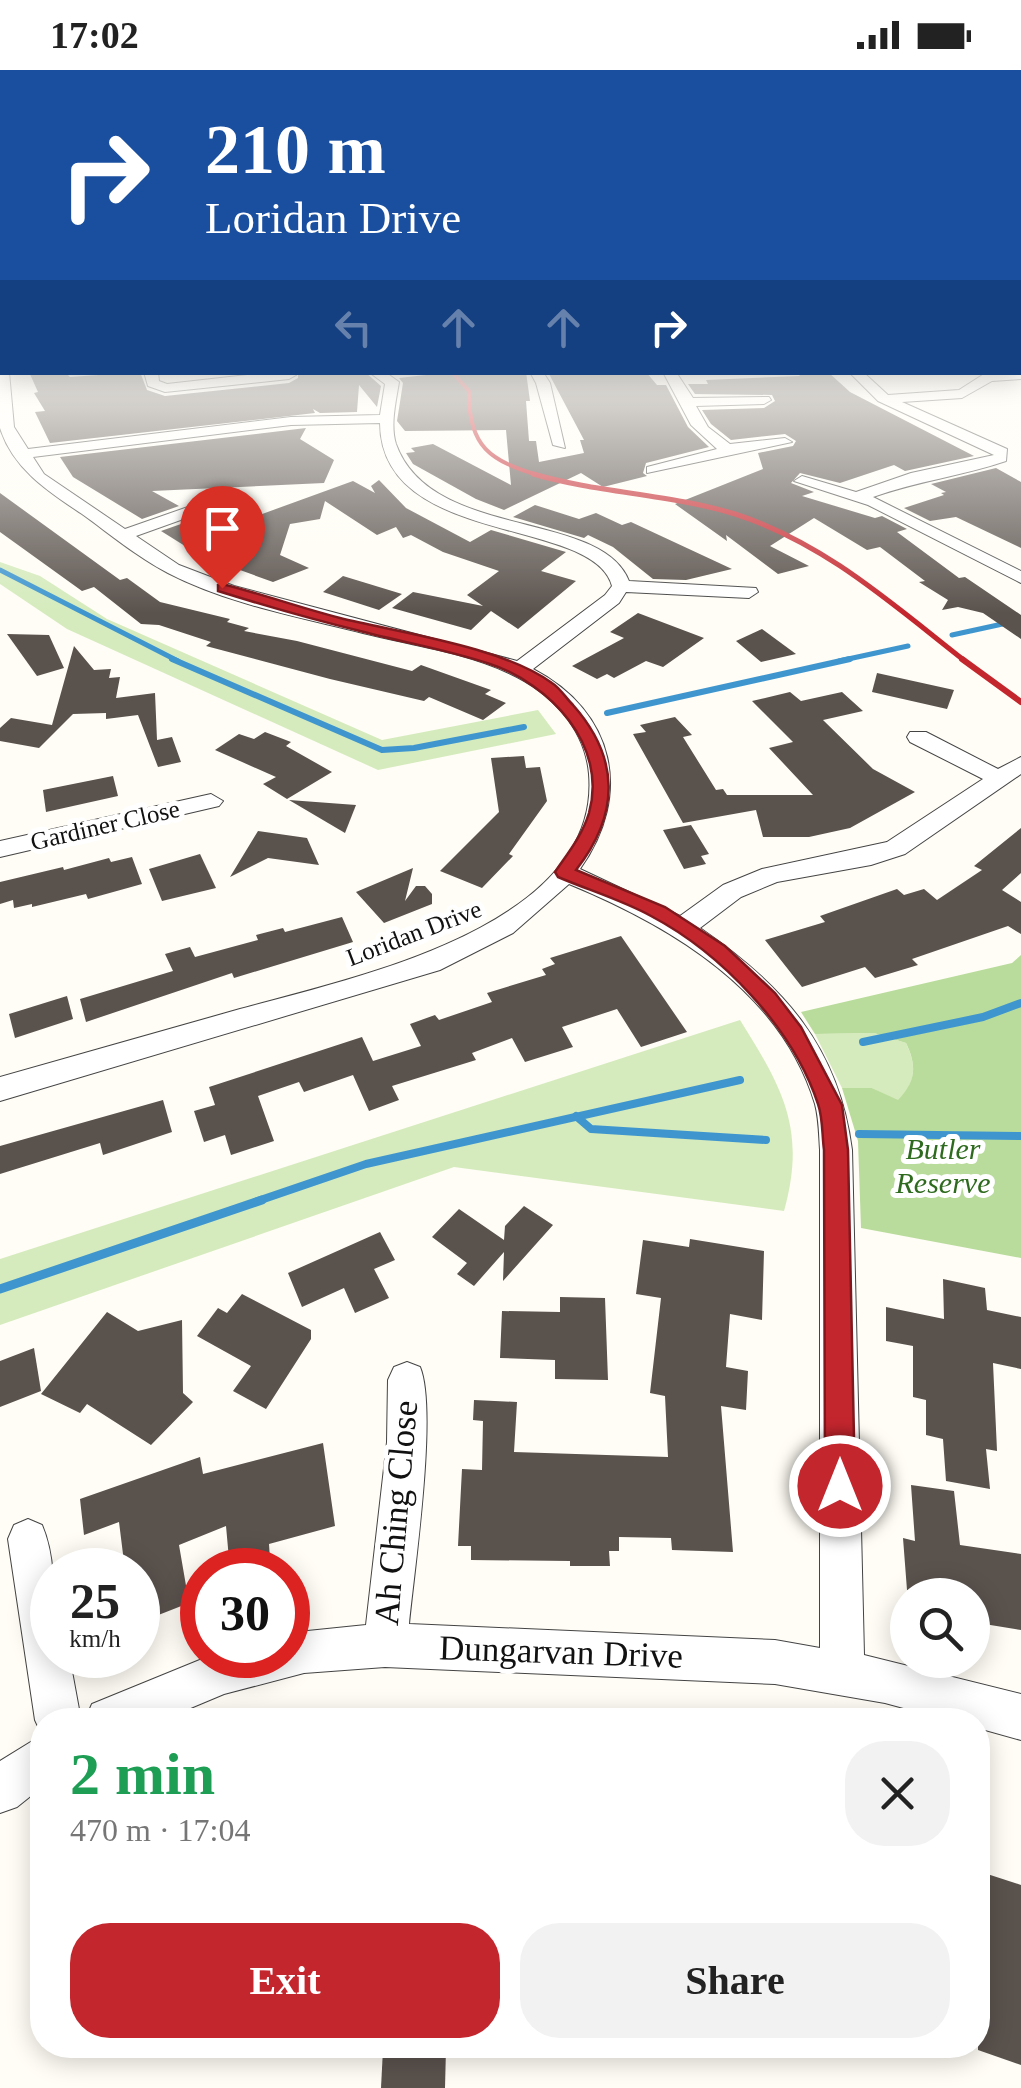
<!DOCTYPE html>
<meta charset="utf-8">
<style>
body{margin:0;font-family:"Times New Roman",serif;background:#f2f2f2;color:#222;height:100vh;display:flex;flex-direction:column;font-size:38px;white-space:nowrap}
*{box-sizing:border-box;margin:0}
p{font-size:32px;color:#767676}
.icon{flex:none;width:55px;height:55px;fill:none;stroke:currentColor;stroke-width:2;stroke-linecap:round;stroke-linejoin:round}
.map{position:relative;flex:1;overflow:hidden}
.panel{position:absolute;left:30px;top:1638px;width:960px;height:350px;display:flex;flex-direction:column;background:#fff;border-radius:40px;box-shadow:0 5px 25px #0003}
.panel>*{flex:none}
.hud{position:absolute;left:0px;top:0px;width:1022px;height:305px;box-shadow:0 5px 25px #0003;background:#1a4fa0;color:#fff;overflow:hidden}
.fabs{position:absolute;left:890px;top:1508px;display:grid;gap:20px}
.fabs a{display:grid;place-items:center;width:100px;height:100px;border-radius:50%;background:#fff;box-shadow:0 5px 25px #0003;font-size:50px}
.speed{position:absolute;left:30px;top:1478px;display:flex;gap:20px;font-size:50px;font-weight:700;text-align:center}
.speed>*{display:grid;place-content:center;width:130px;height:130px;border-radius:50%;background:#fff;box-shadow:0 5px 25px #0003;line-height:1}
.speed small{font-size:25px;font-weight:400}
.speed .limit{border:15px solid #d22;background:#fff;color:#111}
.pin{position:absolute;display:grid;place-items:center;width:85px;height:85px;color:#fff;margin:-102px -42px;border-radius:50% 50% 50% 0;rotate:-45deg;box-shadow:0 0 10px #0007}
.pin .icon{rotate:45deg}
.me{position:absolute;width:110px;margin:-55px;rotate:0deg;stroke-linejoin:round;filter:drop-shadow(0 0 8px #0008)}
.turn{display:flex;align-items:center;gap:35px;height:210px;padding:0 40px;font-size:45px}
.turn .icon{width:130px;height:130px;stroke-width:2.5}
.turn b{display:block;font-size:70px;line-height:85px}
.lanes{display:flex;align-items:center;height:95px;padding:0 40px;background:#0003;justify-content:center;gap:50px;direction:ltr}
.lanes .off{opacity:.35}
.round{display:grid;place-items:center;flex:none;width:105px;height:105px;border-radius:40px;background:#f2f2f2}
.summary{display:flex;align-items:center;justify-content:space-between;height:170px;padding:0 40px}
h1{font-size:60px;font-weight:700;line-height:75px;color:#1e9e55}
.cta{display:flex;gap:20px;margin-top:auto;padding:20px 40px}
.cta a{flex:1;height:115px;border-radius:40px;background:#c4262e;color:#fff;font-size:40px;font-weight:700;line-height:115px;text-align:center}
.cta a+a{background:#f2f2f2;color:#222}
.status{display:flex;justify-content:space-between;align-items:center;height:70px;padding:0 50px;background:#fff;direction:ltr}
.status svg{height:28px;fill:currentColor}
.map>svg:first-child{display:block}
.green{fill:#d5ebbd}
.forest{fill:#b9dc9c}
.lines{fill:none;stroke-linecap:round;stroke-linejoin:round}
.stream-far3{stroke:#3f96cf;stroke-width:5}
.stream-far2{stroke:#3f96cf;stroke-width:6}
.stream-far1{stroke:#3f96cf;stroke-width:8}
.stream{stroke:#3f96cf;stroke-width:9}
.building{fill:#5a524d}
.minor-casing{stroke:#444;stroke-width:2}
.minor{fill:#fff;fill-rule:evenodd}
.rail-far2{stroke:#c4262e;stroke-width:4}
.rail-far1{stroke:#c4262e;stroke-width:5}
.rail{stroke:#c4262e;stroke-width:6}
.route{fill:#c4262e;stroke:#7f191e;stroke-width:2.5}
.labels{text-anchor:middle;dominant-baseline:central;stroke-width:10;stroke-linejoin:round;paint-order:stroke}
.far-street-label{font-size:25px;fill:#111;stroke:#fff}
.park-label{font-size:30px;font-style:italic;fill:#2f6b1f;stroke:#fff}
.near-street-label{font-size:35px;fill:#111;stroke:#fff}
</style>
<div class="status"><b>17:02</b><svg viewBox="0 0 49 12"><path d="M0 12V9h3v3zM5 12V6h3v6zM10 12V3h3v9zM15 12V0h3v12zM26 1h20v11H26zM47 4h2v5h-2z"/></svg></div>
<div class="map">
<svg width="1021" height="2018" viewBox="0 0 1021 2018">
<rect width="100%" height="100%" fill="#fffdf5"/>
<g class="green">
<polygon points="0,492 40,506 107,549 382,670 538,640 556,664 378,700 67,559 0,514"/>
<path d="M740,950C782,1017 807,1059 784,1141L454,1097L0,1255V1189Z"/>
<path d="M874,963L906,973C917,997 916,1011 898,1031L872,1018H842L815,964Z"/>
</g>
<path class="forest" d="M1021,885V1188L861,1158L858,1071L842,1018H872L898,1030C916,1011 917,996 906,973L874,963L815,964L801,942L1012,893Z"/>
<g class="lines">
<g class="stream-far3">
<polyline points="0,500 178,591"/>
<polyline points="952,565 1021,550"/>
<polyline points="839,591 908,576"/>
</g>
<g class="stream-far2">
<polyline points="172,589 382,680 414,678 524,657"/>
<polyline points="607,643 850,589"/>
</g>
<g class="stream-far1">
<polyline points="863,972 983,947 1021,933"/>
<polyline points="576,1046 591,1059 766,1070"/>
<polyline points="859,1064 1021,1066"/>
<polyline points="255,1132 366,1094 740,1010"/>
</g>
<polyline class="stream" points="0,1219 262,1130"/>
</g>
<g class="building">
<polygon points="29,302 65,302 70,307 140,302 147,320 165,326 289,313 298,308 298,302 365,302 381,316 377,337 359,315 357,342 320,343 313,339 315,343 50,373 35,342 45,341 34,323 38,322"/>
<polygon points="452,302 526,302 530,331 526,331 529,371 536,371 539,392 584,383 580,370 584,370 548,302 646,302 657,315 666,315 688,357 709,377 646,393 643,403 647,406 603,417 581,403 504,440 476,429 413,394 406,383 415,382 411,378 433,374 511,415 506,360 405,361 397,351 403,313 399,308"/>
<polygon points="797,302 828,302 850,322 974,386 905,401 894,395 840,413 800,403 791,413 814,422 802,426 875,448 882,446 907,459 897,462 959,508 965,507 1021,545 1021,569 983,543 958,537 942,540 948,530 919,512 925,511 880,477 867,480 814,448 770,476 809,496 778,504 726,465 727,471 675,434 763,399 758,383 793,376 796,371 785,364 731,370 711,354 702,340 764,338 775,331 772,325 695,324 688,314 708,314 706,310 800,306"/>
<polygon points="306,358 300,369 334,390 324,413 152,421 179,436 142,449 73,407 60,387"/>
<polygon points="996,398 1021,412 1021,478 956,447 930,451 904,438 944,425 941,423 946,422 931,414"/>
<polygon points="379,410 406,438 470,472 491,460 566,482 541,501 576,511 518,559 491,541 471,560 392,538 413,522 483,536 467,525 499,501 443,482 411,465 403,468 396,457 377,465 325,431 320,449 290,454 280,485 309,498 273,512 201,486 161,461 198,448 218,460 353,411 375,423 371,416"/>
<polygon points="0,423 120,510 127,508 160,532 230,549 227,552 249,558 244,561 297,571 412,601 421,595 491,620 485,624 506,633 483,650 429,627 424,631 330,609 206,576 211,572 159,555 141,554 94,517 82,521 0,462"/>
<polygon points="535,435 579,449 596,443 622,455 631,452 732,499 686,510 653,509 613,477 588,465 584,468 513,447"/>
<polygon points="343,506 402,524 379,540 323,522"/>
<polygon points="638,543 704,568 663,597 646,591 614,608 607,604 597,609 572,596 624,568 610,562"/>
<polygon points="762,559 796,584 761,592 736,571"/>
<polygon points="7,564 49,565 64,598 37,606"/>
<polygon points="74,576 94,600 111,599 109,608 120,607 116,628 155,623 157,670 172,667 181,692 158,697 138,645 106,649 106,643 73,644 39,678 0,671 0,658 11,648 52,655"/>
<polygon points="877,603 954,620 947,639 872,622"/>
<polygon points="790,622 801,631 842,622 863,641 823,650 873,699 915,722 850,758 809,767 763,767 756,740 683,753 633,664 646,662 640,655 675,647 692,665 683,667 716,720 723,719 727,725 813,725 769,678 793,672 752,631"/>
<polygon points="265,662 291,672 286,676 332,702 287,729 263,714 276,707 215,680 239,664 254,669"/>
<polygon points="524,686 526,698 540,697 547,731 509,784 513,786 482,818 440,801 499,742 491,688"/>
<polygon points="113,706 118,726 46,742 43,720"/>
<polygon points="289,730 356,735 345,763"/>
<polygon points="691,755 709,784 701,786 706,794 684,799 663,760"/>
<polygon points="1021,758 1021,803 1002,820 1021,832 1021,864 1008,856 912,889 918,895 875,908 865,897 802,917 765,870 825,852 820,846 897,819 904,825 924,819 937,830 982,800 974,796"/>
<polygon points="258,761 307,768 319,795 268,788 230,807"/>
<polygon points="200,784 216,818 162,831 149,799"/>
<polygon points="132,787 142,814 88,829 86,824 32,837 32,834 14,838 13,830 0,834 0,812 63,797 64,800 109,788 111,792"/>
<polygon points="413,798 405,831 416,816 425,816 432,824 432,834 384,853 356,822"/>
<polygon points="342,847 353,872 234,908 232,903 86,952 80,929 173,901 165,884 190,877 195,887 258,870 256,865 283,858 285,862"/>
<polygon points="621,866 687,962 641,977 617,939 562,957 573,977 525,992 512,968 472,983 476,990 392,1016 399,1030 369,1041 353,1005 304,1022 299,1012 258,1026 274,1071 231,1085 225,1065 204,1072 194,1041 215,1035 209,1017 362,967 373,991 421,976 410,954 435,945 439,950 492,932 487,923 546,905 542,899 555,894 550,888"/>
<polygon points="67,926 73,949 15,968 9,944"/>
<polygon points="163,1030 172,1062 103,1085 100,1073 0,1104 0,1076"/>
<polygon points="524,1136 553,1155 503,1211 504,1182 474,1216 457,1204 467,1193 432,1167 459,1139 504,1170 505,1156"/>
<polygon points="380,1162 395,1190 374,1199 389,1228 355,1243 344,1218 302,1237 288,1203"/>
<polygon points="690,1169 764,1181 762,1250 730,1244 726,1297 748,1301 746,1340 721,1336 733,1482 672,1480 671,1468 619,1467 619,1481 609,1481 610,1496 570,1496 570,1491 471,1490 471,1476 458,1476 462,1399 482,1400 483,1351 473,1350 474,1330 517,1332 514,1382 668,1387 665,1326 650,1323 661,1228 636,1224 643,1170 689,1177"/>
<polygon points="943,1209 985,1218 987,1240 1021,1247 1021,1299 993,1293 997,1381 986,1379 990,1419 946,1411 943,1369 926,1365 926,1330 913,1327 913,1276 886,1271 886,1237 944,1249"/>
<polygon points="242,1224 311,1260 311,1269 266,1339 233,1321 251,1296 197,1266 218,1238 227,1243"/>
<polygon points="560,1227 605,1228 608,1310 555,1309 555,1290 500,1288 502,1241 560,1242"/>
<polygon points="107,1242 138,1261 182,1250 183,1323 193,1332 151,1375 87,1334 80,1343 41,1324"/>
<polygon points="34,1278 41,1321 0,1337 0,1291"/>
<polygon points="323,1373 335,1456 269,1474 270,1490 236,1500 230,1500 226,1456 179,1475 189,1533 138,1553 138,1500 125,1500 119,1452 84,1465 80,1429 200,1387 203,1404"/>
<polygon points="911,1415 954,1421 960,1475 1021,1484 1021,1560 972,1552 972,1525 907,1520 903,1468 915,1471"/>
<polygon points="978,1801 1021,1815 1021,1995 978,1980"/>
<polygon points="446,1978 445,2018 381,2018 383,1979"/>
</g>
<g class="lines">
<g class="minor-casing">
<g id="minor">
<path d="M0,275L2,302H9L14,357L28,379L291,347L380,345L385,314L369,302H385L399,312C396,331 390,355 396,374C431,471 601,439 629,511L756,518L758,522L749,528L626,522L619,533L533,599C615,642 633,724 580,799L680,846L723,815L762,799L887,772L983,709L910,672L907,667L910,662H926L998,699L1021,687V704L905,784L871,795L777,812L741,827L700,858C783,915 839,977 852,1080L864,1585L1021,1624V1670L978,1658V1650H948L885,1633L775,1614L385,1597L304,1603L224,1624L162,1650H85L92,1634L212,1585H288V1563L366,1555L387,1372L388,1310L394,1297L407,1292L420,1297C438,1340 414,1501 409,1554L775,1570L820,1578V1080C819,1065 819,1049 815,1034C781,921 671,856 569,814L513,863L440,900L0,1031V1007C80,984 160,962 240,939C348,909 602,858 589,704C585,657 550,622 509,603C464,582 411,575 363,563C299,547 228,534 168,503C137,487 110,464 82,444C49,422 13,399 0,358C0,339 0,297 0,275ZM380,353C381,478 594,446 612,516L605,525L517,591L234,516L179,495L136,466L217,437V431H205L125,459L44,404L33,387L291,355Z"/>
<path d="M1021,301V309L992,311L962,328L902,332L1007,379L1006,391C962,406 917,411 873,427L1021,501V513L868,435L794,411L802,406L856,422L911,403L994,385L878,331L849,302H863L888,325L959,320L984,304Z"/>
<polygon points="144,302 158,302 159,311 167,314 275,302 296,305 289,309 165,322 148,316"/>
<polygon points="530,302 543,302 550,313 565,378 553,375 536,313"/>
<polygon points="663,302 676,302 693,328 769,327 771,330 764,334 696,336 708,357 730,374 785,368 792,372 647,403 647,397 717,379 691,355"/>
<polygon points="211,724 223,731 219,736 0,787 0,771"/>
<path d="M28,1449L42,1455C59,1495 52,1541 52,1585H69L81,1650H42V1717L17,1737L0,1743V1691L42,1665L35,1650L8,1469L14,1455Z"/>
</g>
</g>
<use href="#minor" class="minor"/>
<path class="rail-far2" d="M452,302L469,321C468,377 490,391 541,406"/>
<path class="rail-far1" d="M533,404C599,423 670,424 735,444C825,473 892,534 965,591"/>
<polyline class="rail" points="962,589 1021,632"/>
</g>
<linearGradient id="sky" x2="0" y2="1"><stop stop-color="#95c6ee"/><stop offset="0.48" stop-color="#fffefa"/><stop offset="1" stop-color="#fffefa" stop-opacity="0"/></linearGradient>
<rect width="1021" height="543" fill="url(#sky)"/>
<path class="route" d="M222,514C262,524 301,538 340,548C401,563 503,577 552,613C560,618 566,628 573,635C620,688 620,744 576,800L665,837L725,876L775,923L801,957L842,1035L848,1080L855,1416L851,1426L840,1431L829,1426L825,1416L824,1080C822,1066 823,1048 818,1034C793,958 721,883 651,846C622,830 588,820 558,807L555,802C568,783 582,766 589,743C608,675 550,614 490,594C449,580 406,573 364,562C315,550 266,536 218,521V515Z"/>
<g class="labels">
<g class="far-street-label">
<text transform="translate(105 755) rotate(-13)">Gardiner Close</text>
<text transform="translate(414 863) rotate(-21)">Loridan Drive</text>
</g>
<g class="park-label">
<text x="943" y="1078">Butler<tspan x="943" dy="34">Reserve</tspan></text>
</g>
<g class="near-street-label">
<text transform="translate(396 1443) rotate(-85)">Ah Ching Close</text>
<text transform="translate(561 1582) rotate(2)">Dungarvan Drive</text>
</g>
</g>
</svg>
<div class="fabs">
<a><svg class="icon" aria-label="search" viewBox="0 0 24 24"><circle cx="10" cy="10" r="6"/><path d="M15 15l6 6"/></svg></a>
</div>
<div class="speed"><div>25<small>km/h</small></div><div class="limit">30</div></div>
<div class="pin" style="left:222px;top:518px;background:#d93025"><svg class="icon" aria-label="arrive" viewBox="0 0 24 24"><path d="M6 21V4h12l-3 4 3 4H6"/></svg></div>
<svg class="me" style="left:840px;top:1416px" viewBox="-20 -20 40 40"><circle r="17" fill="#c4262e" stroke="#fff" stroke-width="3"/><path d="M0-11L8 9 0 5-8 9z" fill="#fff"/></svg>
<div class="hud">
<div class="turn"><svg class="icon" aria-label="right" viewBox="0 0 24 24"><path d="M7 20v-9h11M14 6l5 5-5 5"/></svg><div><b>210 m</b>Loridan Drive</div></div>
<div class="lanes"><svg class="icon off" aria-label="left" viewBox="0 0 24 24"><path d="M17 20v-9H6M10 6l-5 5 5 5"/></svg><svg class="icon off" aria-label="ahead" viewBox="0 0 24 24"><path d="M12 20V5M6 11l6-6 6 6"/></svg><svg class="icon off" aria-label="ahead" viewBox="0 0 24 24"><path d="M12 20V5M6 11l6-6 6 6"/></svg><svg class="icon" aria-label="right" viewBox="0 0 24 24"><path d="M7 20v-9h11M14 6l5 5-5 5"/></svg></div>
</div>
<section class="panel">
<div class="summary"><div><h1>2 min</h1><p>470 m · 17:04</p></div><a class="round"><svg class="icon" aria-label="close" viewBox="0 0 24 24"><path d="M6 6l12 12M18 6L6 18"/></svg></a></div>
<div class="cta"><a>Exit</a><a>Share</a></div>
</section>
</div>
